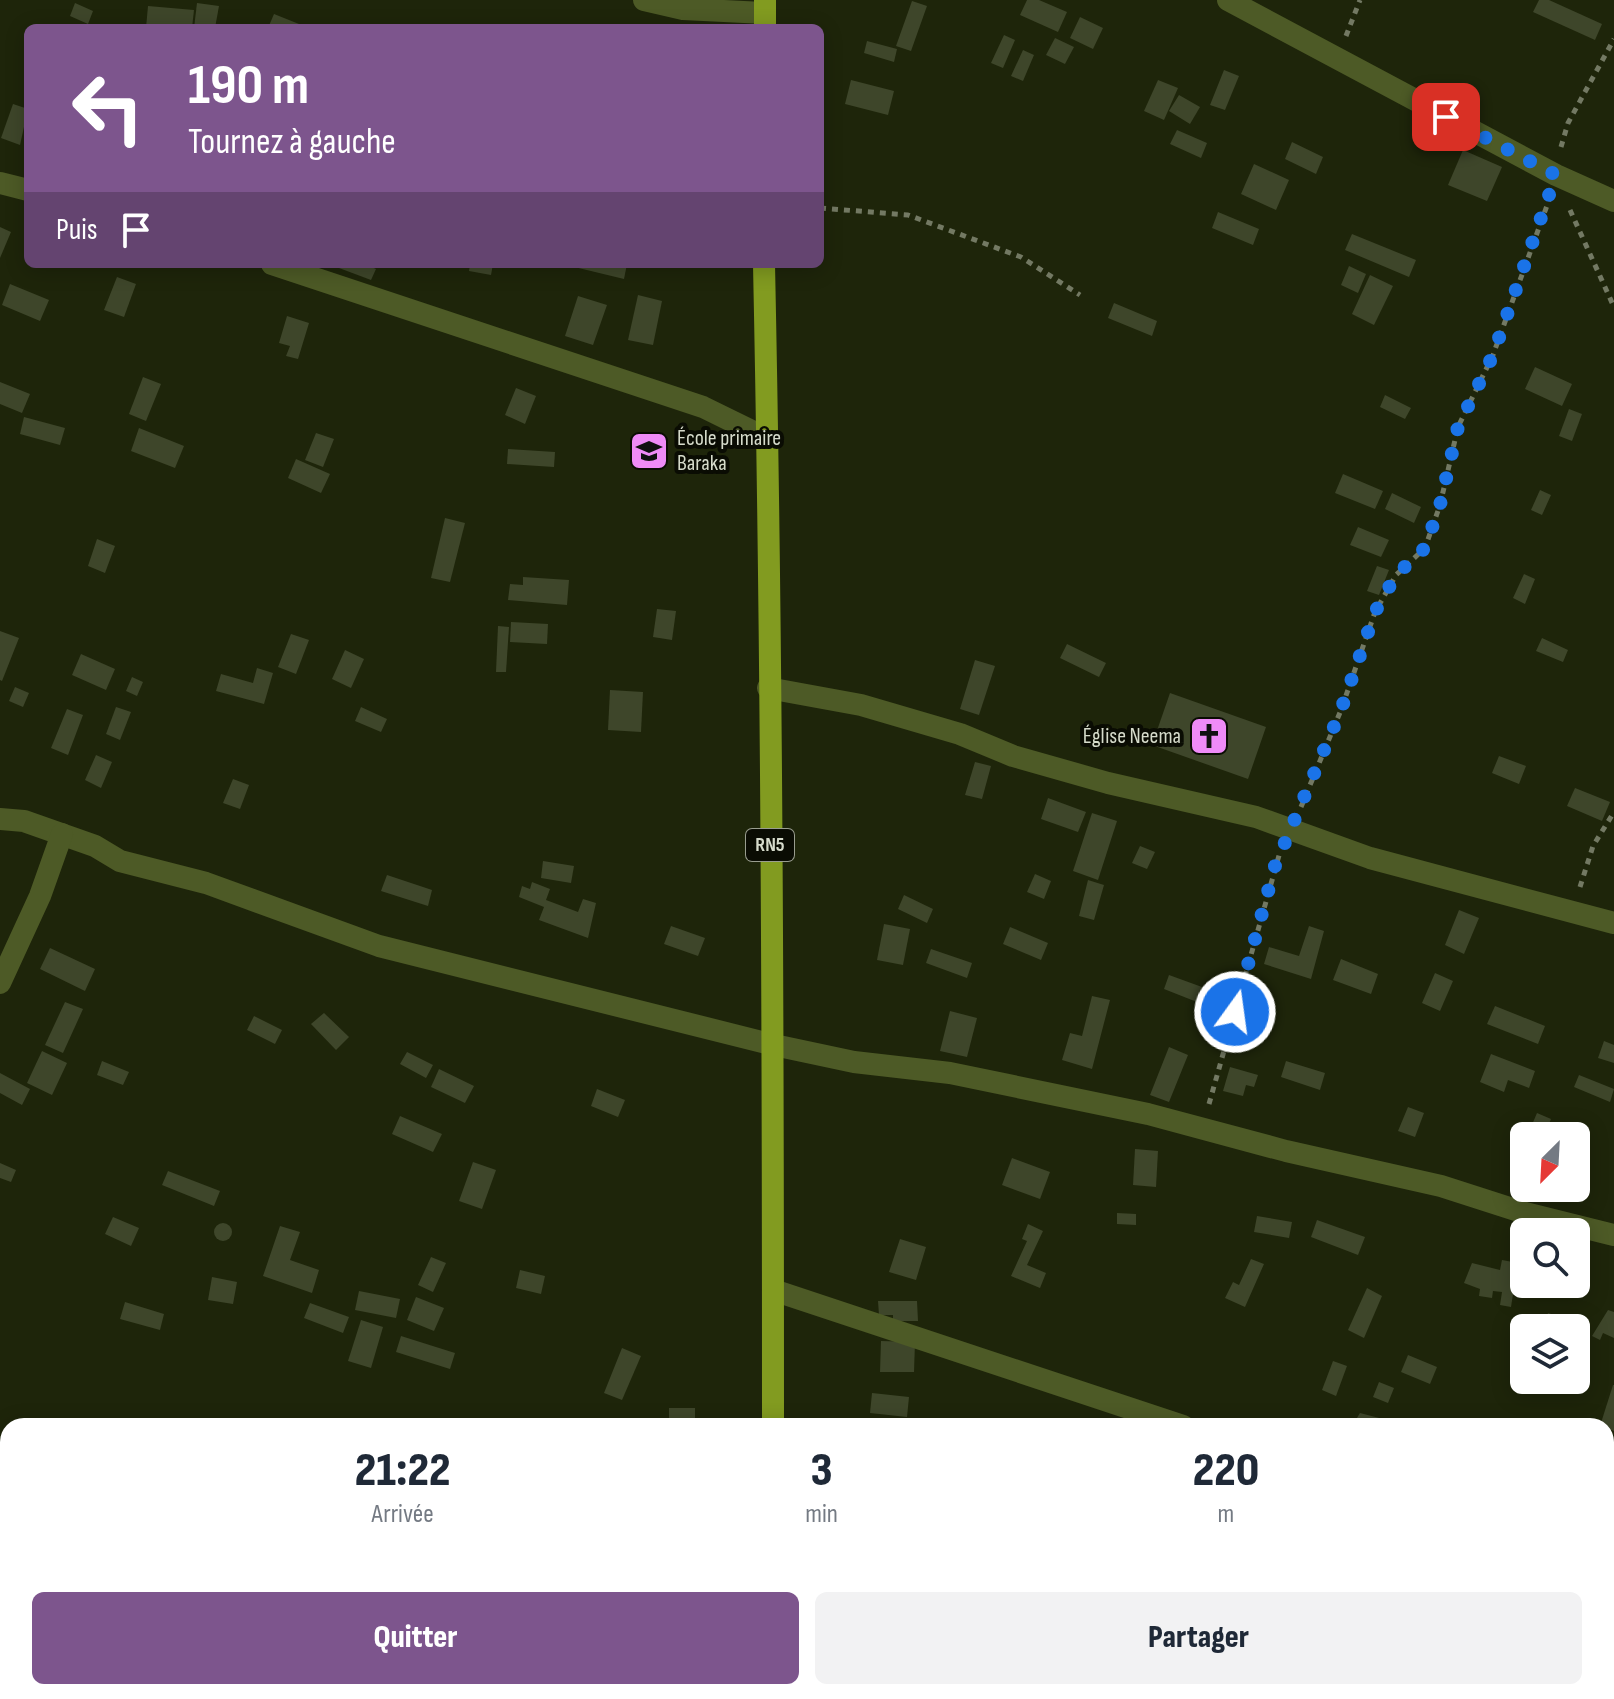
<!DOCTYPE html>
<html lang="fr">
<meta charset="utf-8">
<style>
body{margin:0;font-family:"Sofia Sans Condensed",sans-serif;background:#f2f2f3;color:#1f2937;height:100vh;display:flex;flex-direction:column;font-size:30px;white-space:nowrap}
*{box-sizing:border-box;margin:0}
p{font-size:26px;color:#747a83}
.icon{flex:none;width:44px;height:44px;fill:none;stroke:currentColor;stroke-width:2;stroke-linecap:round;stroke-linejoin:round}
.map{position:relative;flex:1;overflow:hidden}
.side{position:absolute;left:0px;top:1418px;width:1614px;height:282px;display:flex;flex-direction:column;background:#fff;border-radius:24px 24px 0 0;box-shadow:0 4px 20px #0003}
.side>*{flex:none}
.top-card{position:absolute;left:24px;top:24px;width:800px;height:244px;border-radius:12px;box-shadow:0 4px 20px #0003;background:#7d558d;color:#fff;overflow:hidden}
.needle{width:52px;rotate:204deg}
.tools{position:absolute;left:1510px;top:1122px;display:grid;gap:16px}
.tools a{display:grid;place-items:center;width:80px;height:80px;border-radius:12px;background:#fff;box-shadow:0 4px 20px #0003;font-size:40px}
.pin{position:absolute;display:grid;place-items:center;width:68px;height:68px;color:#fff;margin:-34px;border-radius:16px;box-shadow:0 4px 12px #0006}
.me{position:absolute;width:88px;margin:-44px;rotate:14deg;stroke-linejoin:round;filter:drop-shadow(0 0 6px #0008)}
.turn{display:flex;align-items:center;gap:28px;height:168px;padding:0 32px;font-size:36px}
.turn .icon{width:104px;height:104px;stroke-width:2.5}
.turn b{display:block;font-size:56px;line-height:68px}
.then{display:flex;align-items:center;height:76px;padding:0 32px;background:#0003;gap:16px;font-size:30px}
.eta{display:flex;justify-content:space-evenly;align-items:center;height:136px;text-align:center}
.eta b{font-size:48px;font-weight:800;line-height:56px}
.primary-button{display:flex;gap:16px;margin-top:auto;padding:16px 32px}
.primary-button a{flex:1;height:92px;border-radius:12px;background:#7d558d;color:#fff;font-size:32px;font-weight:800;line-height:92px;text-align:center}
.primary-button a+a{background:#f2f2f3;color:#1f2937}
.map>svg:first-child{display:block}
.building{fill:#3e462a}
.lines{fill:none;stroke-linecap:round;stroke-linejoin:round}
.path{stroke:#737963;stroke-width:5;stroke-dasharray:6 6;stroke-linecap:butt}
.minor{stroke:#4d5a26;stroke-width:22}
.trunk{stroke:#829b20;stroke-width:22}
.route{stroke:#1a73e8;stroke-width:14;stroke-dasharray:0 25.2}
.labels{text-anchor:middle;dominant-baseline:central;stroke-width:8;stroke-linejoin:round;paint-order:stroke}
.shield{fill:#0a0c03;stroke:#999d8f;stroke-width:2}
.shield-label{font-size:20px;font-weight:bold;fill:#d6dbcb}
.poi-label{font-size:22px;fill:#d6dbcb;stroke:#0a0c03;text-anchor:start}
</style>
<div class="map">
<svg width="1614" height="1699" viewBox="0 0 1614 1699">
<rect width="100%" height="100%" fill="#1e250a"/>
<g class="building">
<polygon points="1027,0 1039,0 1067,12 1058,32 1020,15"/>
<polygon points="1539,0 1549,0 1602,24 1595,40 1533,12"/>
<polygon points="912,1 927,6 911,51 896,46"/>
<polygon points="75,3 93,11 88,24 70,16"/>
<polygon points="197,3 219,6 215,28 194,28"/>
<polygon points="148,6 194,10 192,28 146,28"/>
<polygon points="274,14 309,28 268,28"/>
<polygon points="1080,17 1103,28 1093,49 1070,38"/>
<polygon points="1004,35 1015,40 1003,68 991,63"/>
<polygon points="1055,38 1074,47 1065,64 1046,55"/>
<polygon points="867,41 897,49 894,62 864,53"/>
<polygon points="1023,50 1034,55 1023,81 1011,76"/>
<polygon points="1224,70 1239,76 1225,110 1210,105"/>
<polygon points="851,80 894,91 888,115 845,104"/>
<polygon points="1158,80 1178,88 1164,120 1144,111"/>
<polygon points="1179,95 1200,107 1190,124 1169,111"/>
<polygon points="13,104 28,109 20,145 1,138"/>
<polygon points="1177,130 1207,143 1201,158 1170,144"/>
<polygon points="1292,142 1323,157 1316,174 1285,159"/>
<polygon points="1463,150 1502,167 1487,201 1448,185"/>
<polygon points="1254,164 1289,180 1276,210 1241,194"/>
<polygon points="1218,212 1259,229 1253,245 1212,228"/>
<polygon points="0,227 11,232 0,258"/>
<polygon points="1352,234 1416,260 1409,277 1345,250"/>
<polygon points="340,264 365,264 376,269 371,280 339,268"/>
<polygon points="470,264 493,264 491,275 469,271"/>
<polygon points="562,264 627,264 624,279"/>
<polygon points="1349,266 1366,274 1358,293 1341,285"/>
<polygon points="1370,275 1393,286 1374,325 1352,314"/>
<polygon points="117,277 136,284 124,317 104,310"/>
<polygon points="10,284 49,300 40,321 2,305"/>
<polygon points="638,295 662,301 653,345 628,340"/>
<polygon points="578,296 607,305 593,345 565,336"/>
<polygon points="1114,303 1157,321 1152,336 1108,318"/>
<polygon points="287,316 309,323 298,359 286,356 290,346 279,343"/>
<polygon points="1535,367 1572,384 1562,406 1525,389"/>
<polygon points="143,377 161,384 146,421 129,414"/>
<polygon points="0,382 30,394 22,413 0,404"/>
<polygon points="516,388 536,396 525,424 505,415"/>
<polygon points="1385,395 1411,408 1405,419 1380,407"/>
<polygon points="1569,409 1582,414 1572,441 1559,436"/>
<polygon points="24,417 65,428 60,445 20,434"/>
<polygon points="139,428 184,446 175,468 131,451"/>
<polygon points="316,433 334,439 323,467 305,460"/>
<polygon points="508,449 555,452 554,467 507,464"/>
<polygon points="296,459 330,474 321,493 288,478"/>
<polygon points="1343,474 1383,491 1375,509 1335,493"/>
<polygon points="1540,490 1551,495 1542,515 1531,510"/>
<polygon points="1392,493 1421,507 1414,523 1385,509"/>
<polygon points="445,518 465,523 450,582 431,578"/>
<polygon points="1358,527 1389,540 1381,557 1350,545"/>
<polygon points="97,539 115,546 105,573 88,566"/>
<polygon points="1377,566 1389,570 1379,595 1367,591"/>
<polygon points="1524,574 1535,579 1525,604 1513,598"/>
<polygon points="523,577 569,580 567,605 508,600 510,584 523,585"/>
<polygon points="657,609 676,611 672,640 653,637"/>
<polygon points="511,622 548,624 547,644 510,642"/>
<polygon points="498,626 509,627 506,672 496,672"/>
<polygon points="0,631 19,638 2,681 0,680"/>
<polygon points="291,634 309,640 296,674 278,667"/>
<polygon points="1542,638 1568,650 1563,662 1536,651"/>
<polygon points="1067,644 1106,663 1099,677 1060,658"/>
<polygon points="345,650 364,659 351,688 332,679"/>
<polygon points="81,654 115,669 106,690 72,675"/>
<polygon points="975,660 995,666 979,715 960,709"/>
<polygon points="257,668 273,673 264,704 216,691 221,674 253,683"/>
<polygon points="132,677 143,682 137,696 126,691"/>
<polygon points="15,687 29,693 23,707 9,701"/>
<polygon points="610,690 643,692 641,732 608,730"/>
<polygon points="1170,693 1266,727 1248,779 1152,745"/>
<polygon points="116,707 131,712 120,740 106,734"/>
<polygon points="361,707 387,719 381,732 355,721"/>
<polygon points="67,709 83,715 68,755 51,748"/>
<polygon points="96,755 112,762 101,788 85,780"/>
<polygon points="1499,756 1526,766 1519,784 1492,773"/>
<polygon points="975,762 991,766 982,799 965,795"/>
<polygon points="233,779 249,785 240,809 223,803"/>
<polygon points="1575,788 1610,802 1602,821 1567,806"/>
<polygon points="1048,798 1086,812 1078,832 1041,819"/>
<polygon points="1092,813 1117,821 1098,880 1073,871"/>
<polygon points="1140,846 1155,852 1147,869 1132,863"/>
<polygon points="543,861 574,866 571,883 541,878"/>
<polygon points="1035,874 1051,881 1044,899 1027,892"/>
<polygon points="387,875 432,890 428,906 381,891"/>
<polygon points="1088,880 1104,885 1094,920 1079,916"/>
<polygon points="532,882 550,889 546,900 578,912 583,899 596,903 588,938 539,920 544,907 519,897 522,886 530,889"/>
<polygon points="904,895 933,909 927,923 898,909"/>
<polygon points="1459,910 1479,918 1464,954 1445,945"/>
<polygon points="884,924 910,929 903,965 877,960"/>
<polygon points="671,926 705,938 698,956 664,944"/>
<polygon points="1309,926 1324,931 1311,979 1264,964 1269,947 1299,956"/>
<polygon points="1010,927 1048,943 1041,960 1003,944"/>
<polygon points="50,948 95,969 85,991 40,969"/>
<polygon points="931,949 972,963 967,978 926,963"/>
<polygon points="1341,959 1378,974 1371,994 1333,980"/>
<polygon points="1435,973 1453,981 1440,1011 1422,1003"/>
<polygon points="1169,975 1213,991 1207,1006 1164,989"/>
<polygon points="1092,996 1110,1000 1092,1069 1062,1060 1070,1033 1082,1036"/>
<polygon points="65,1002 83,1009 63,1053 45,1045"/>
<polygon points="1495,1006 1545,1026 1538,1044 1487,1024"/>
<polygon points="950,1011 977,1018 967,1057 940,1051"/>
<polygon points="324,1013 349,1037 336,1050 311,1024"/>
<polygon points="254,1016 282,1030 275,1044 247,1030"/>
<polygon points="1604,1041 1614,1045 1614,1063 1598,1058"/>
<polygon points="1169,1047 1188,1055 1169,1102 1150,1095"/>
<polygon points="42,1051 67,1063 52,1095 27,1083"/>
<polygon points="407,1052 433,1065 426,1078 400,1064"/>
<polygon points="1491,1054 1535,1071 1529,1088 1508,1080 1504,1092 1480,1082"/>
<polygon points="102,1061 129,1072 123,1085 97,1075"/>
<polygon points="1286,1061 1325,1073 1320,1090 1281,1077"/>
<polygon points="1230,1067 1258,1075 1254,1087 1246,1085 1243,1096 1223,1091"/>
<polygon points="439,1069 474,1086 465,1103 431,1087"/>
<polygon points="0,1073 30,1089 22,1105 0,1093"/>
<polygon points="1579,1075 1614,1089 1610,1102 1574,1087"/>
<polygon points="597,1089 625,1100 618,1117 591,1106"/>
<polygon points="1408,1107 1424,1113 1415,1137 1398,1131"/>
<polygon points="1537,1113 1551,1119 1544,1136 1528,1134"/>
<polygon points="400,1116 442,1134 433,1152 392,1134"/>
<polygon points="1135,1149 1158,1151 1156,1187 1133,1185"/>
<polygon points="1012,1158 1050,1172 1040,1199 1002,1185"/>
<polygon points="473,1162 496,1170 482,1209 459,1201"/>
<polygon points="0,1163 16,1170 11,1182 0,1178"/>
<polygon points="168,1171 220,1191 214,1206 162,1185"/>
<polygon points="1117,1213 1136,1214 1136,1225 1117,1224"/>
<polygon points="1257,1216 1292,1222 1289,1238 1254,1232"/>
<polygon points="113,1217 139,1228 131,1246 105,1234"/>
<polygon points="1317,1220 1365,1237 1358,1255 1311,1237"/>
<circle cx="223" cy="1232" r="9"/>
<polygon points="1028,1224 1043,1231 1027,1265 1046,1273 1040,1288 1011,1276 1027,1241 1022,1239"/>
<polygon points="280,1226 300,1232 290,1260 319,1270 312,1293 263,1276"/>
<polygon points="900,1239 926,1247 916,1280 889,1272"/>
<polygon points="431,1257 446,1263 433,1292 418,1285"/>
<polygon points="1251,1259 1264,1264 1245,1307 1225,1298 1233,1282 1239,1285"/>
<polygon points="1502,1260 1518,1263 1511,1307 1500,1305 1502,1292 1493,1291 1492,1298 1479,1296 1480,1289 1464,1283 1472,1263 1500,1270"/>
<polygon points="520,1270 545,1276 541,1294 516,1288"/>
<polygon points="212,1277 237,1282 233,1304 208,1300"/>
<polygon points="1367,1288 1382,1296 1364,1338 1348,1330"/>
<polygon points="359,1291 400,1299 396,1318 355,1310"/>
<polygon points="416,1297 444,1308 434,1331 407,1320"/>
<polygon points="878,1301 917,1301 918,1321 893,1321 893,1315 879,1315"/>
<polygon points="125,1302 164,1314 160,1330 120,1319"/>
<polygon points="310,1303 349,1317 343,1333 304,1318"/>
<polygon points="1608,1310 1614,1312 1614,1338 1603,1333 1600,1340 1592,1336"/>
<polygon points="1548,1313 1584,1324 1577,1350 1576,1328 1543,1328"/>
<polygon points="361,1320 383,1327 371,1368 348,1361"/>
<polygon points="401,1336 455,1353 450,1369 396,1352"/>
<polygon points="881,1341 915,1342 914,1372 880,1372"/>
<polygon points="622,1348 641,1356 622,1400 604,1393"/>
<polygon points="1408,1355 1437,1367 1430,1384 1401,1372"/>
<polygon points="1333,1361 1347,1366 1336,1396 1322,1390"/>
<polygon points="1379,1382 1394,1388 1388,1403 1373,1397"/>
<polygon points="1613,1385 1614,1385 1614,1431 1600,1426"/>
<polygon points="872,1393 909,1397 907,1417 870,1413"/>
<rect x="669" y="1408" width="26" height="18"/>
<polygon points="1360,1413 1406,1425 1406,1426 1352,1426"/>
<polygon points="1606,1666 1614,1669 1612,1699 1581,1699 1583,1694 1606,1692"/>
<polygon points="519,1692 557,1692 556,1699 527,1699 518,1697"/>
</g>
<g class="lines">
<g class="path">
<polyline points="1346,36 1360,0"/>
<polyline points="1561,147 1568,123 1614,39"/>
<polyline points="820,208 908,215 1021,257 1080,295"/>
<polyline points="1570,210 1614,307"/>
<polyline points="1301,807 1341,710 1375,612 1396,575 1425,548 1440,505 1458,427 1493,355 1549,200"/>
<polyline points="1580,887 1593,846 1614,812"/>
<polyline points="1209,1104 1280,852"/>
</g>
<g class="minor">
<polyline points="644,0 683,9 765,13"/>
<polyline points="1228,0 1556,175 1614,201"/>
<polyline points="0,183 28,190"/>
<polyline points="272,264 703,407 768,439"/>
<polyline points="768,688 861,705 960,734 1013,756 1108,783 1256,817 1370,858 1614,923"/>
<polyline points="0,819 24,821 95,846 120,861 206,883 379,946 774,1045 854,1062 950,1073 1148,1114 1286,1151 1441,1186 1525,1213 1614,1235"/>
<polyline points="0,983 40,896 62,834"/>
<polyline points="773,1290 1183,1426"/>
<polyline points="1606,1606 1614,1610"/>
<polyline points="0,1613 8,1614"/>
<polyline points="404,1692 432,1699"/>
<polyline points="1492,1699 1495,1692"/>
</g>
<g class="trunk">
<polyline points="765,0 765,28"/>
<path d="M764,264C772,651 773,1039 773,1426"/>
<polyline points="769,1699 769,1692"/>
</g>
</g>
<g class="lines">
<polyline class="route" points="1235,1012 1275,866 1341,710 1375,612 1396,575 1425,548 1440,505 1458,427 1493,355 1556,175 1446,117"/>
</g>
<defs>
<g id="school-square" transform="scale(2)"><rect x="-9" y="-9" width="18" height="18" rx="4" fill="#ef8bf7" stroke="#0a0c03"/><path d="M0-5L7-2L0 1L-7-2ZM-4 1L0 2.5L4 1V4Q0 6-4 4Z" fill="#111"/></g>
<g id="church-square" transform="scale(2)"><rect x="-9" y="-9" width="18" height="18" rx="4" fill="#ef8bf7" stroke="#0a0c03"/><path d="M-1.2-6h2.4v3.5h3.3v2.4h-3.3V6h-2.4V-.1h-3.3v-2.4h3.3Z" fill="#111"/></g>
</defs>
<g fill-rule="evenodd">
<use href="#school-square" x="649" y="451"/>
<use href="#church-square" x="1209" y="736"/>
</g>
<g class="labels">
<rect class="shield" x="746" y="829" width="48" height="32" rx="6"/>
<g class="shield-label">
<text x="770" y="845">RN5</text>
</g>
<g class="poi-label">
<text x="677" y="438">École primaire<tspan x="677" dy="25">Baraka</tspan></text>
<text x="1181" y="736" text-anchor="end">Église Neema</text>
</g>
</g>
</svg>
<div class="tools">
<a><svg class="needle" viewBox="-14 -14 28 28"><path d="M0-13l5 13h-10z" fill="#e53935"/><path d="M0 13l5-13h-10z" fill="#747a83"/></svg></a>
<a><svg class="icon" aria-label="search" viewBox="0 0 24 24"><circle cx="10" cy="10" r="6"/><path d="M15 15l6 6"/></svg></a>
<a><svg class="icon" aria-label="layers" viewBox="0 0 24 24"><path d="M12 4l9 5-9 5-9-5zM3 14l9 5 9-5"/></svg></a>
</div>
<div class="pin" style="left:1446px;top:117px;background:#d93025"><svg class="icon" aria-label="arrive" viewBox="0 0 24 24"><path d="M6 21V4h12l-3 4 3 4H6"/></svg></div>
<svg class="me" style="left:1235px;top:1012px" viewBox="-20 -20 40 40"><circle r="17" fill="#1a73e8" stroke="#fff" stroke-width="3"/><path d="M0-11L8 9 0 5-8 9z" fill="#fff"/></svg>
<div class="top-card">
<div class="turn"><svg class="icon" aria-label="left" viewBox="0 0 24 24"><path d="M17 20v-9H6M10 6l-5 5 5 5"/></svg><div><b>190 m</b>Tournez à gauche</div></div>
<div class="then">Puis<svg class="icon" aria-label="arrive" viewBox="0 0 24 24"><path d="M6 21V4h12l-3 4 3 4H6"/></svg></div>
</div>
<section class="side">
<div class="eta">
<div><b>21:22</b><p>Arrivée</p></div>
<div><b>3</b><p>min</p></div>
<div><b>220</b><p>m</p></div>
</div>
<div class="primary-button"><a>Quitter</a><a>Partager</a></div>
</section>
</div>
